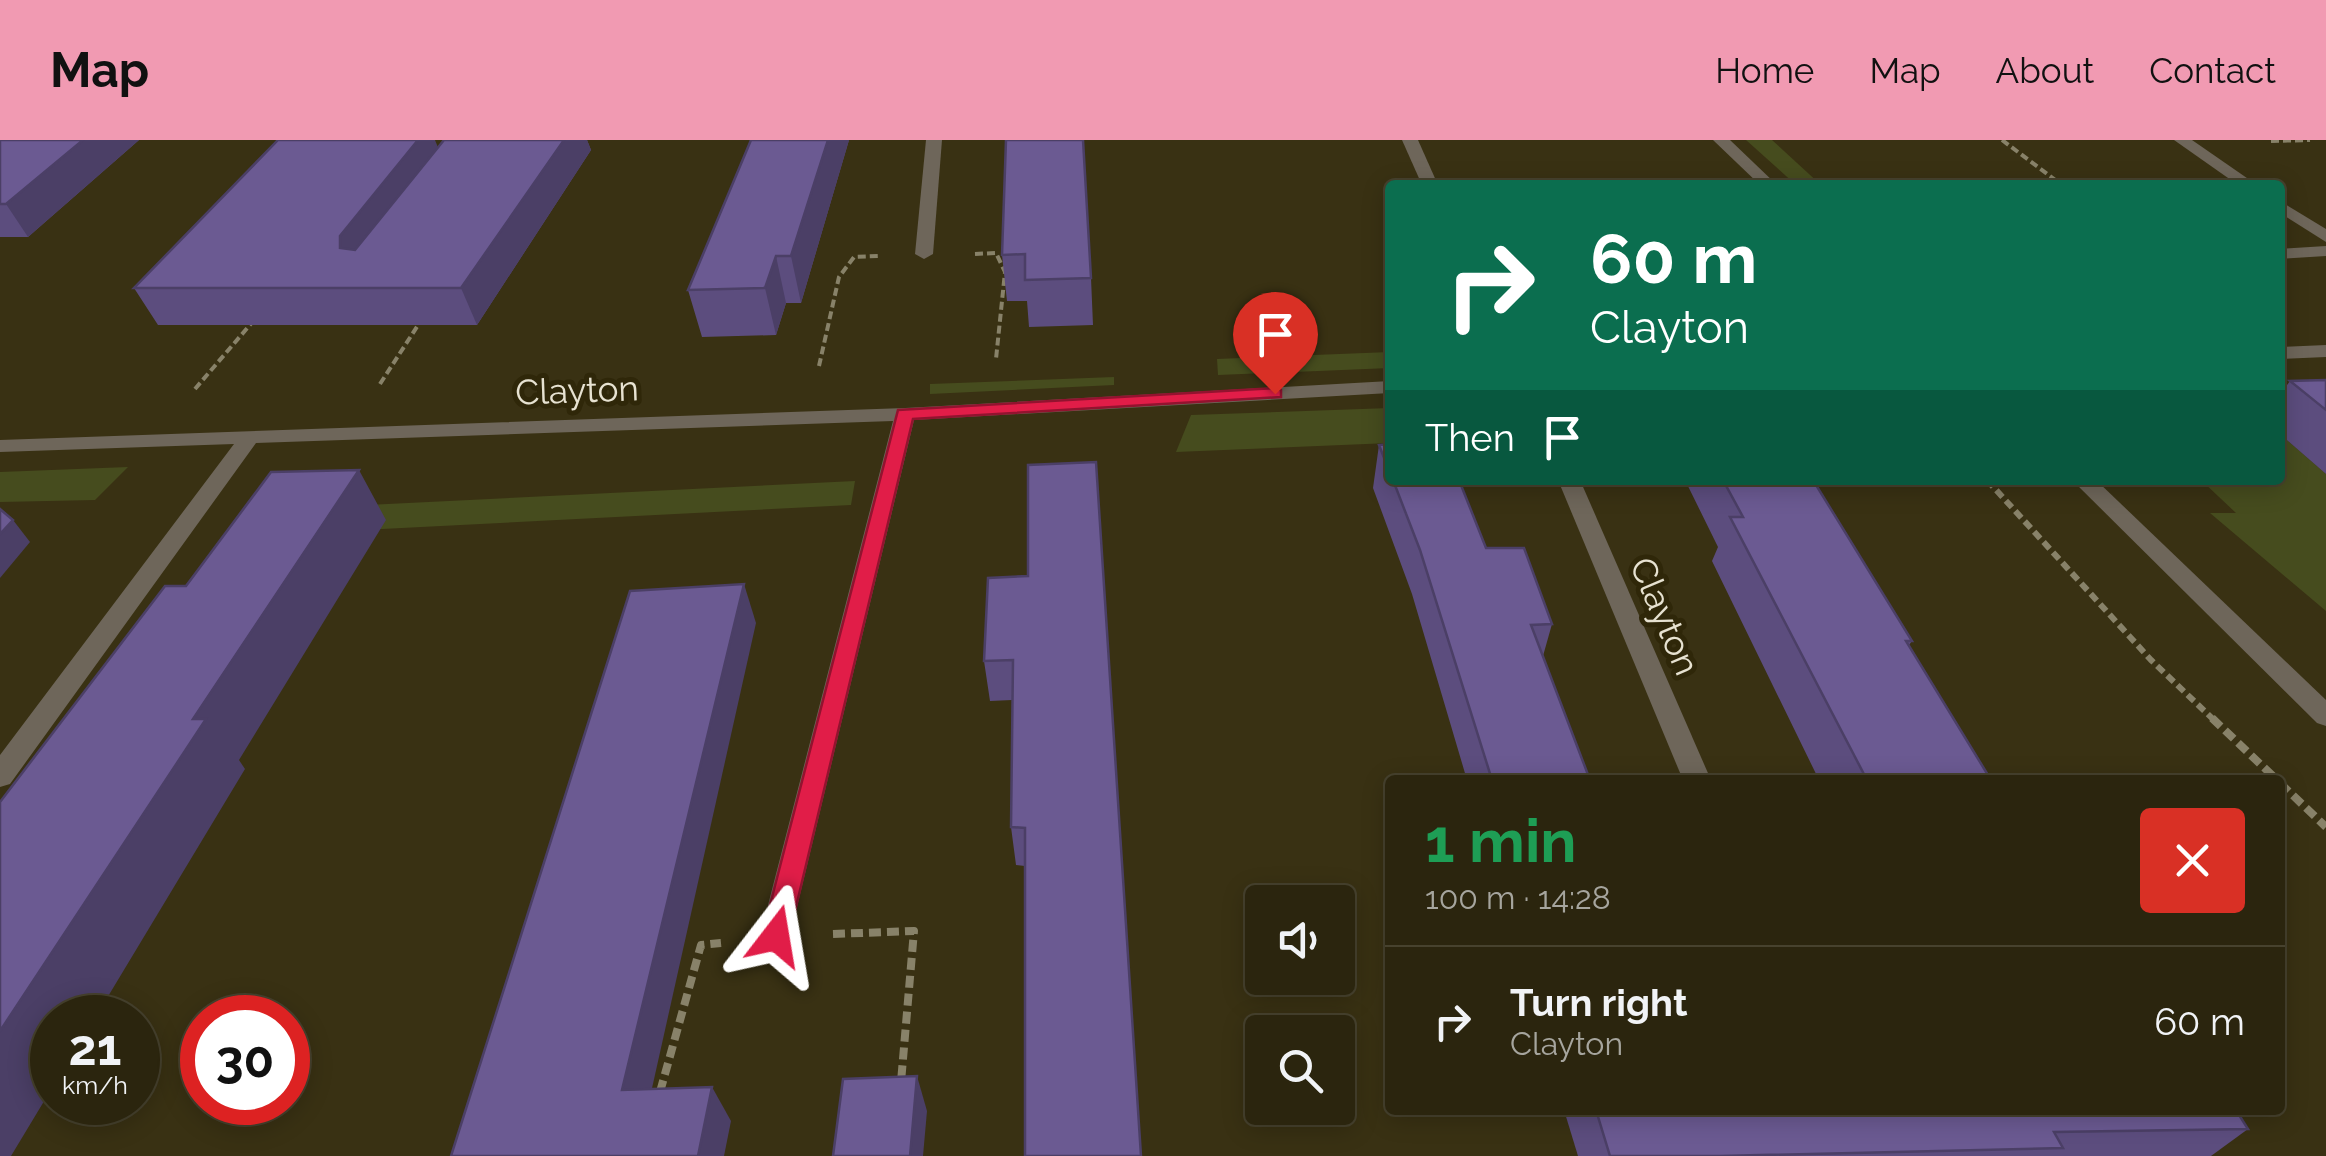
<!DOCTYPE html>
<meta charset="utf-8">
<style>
body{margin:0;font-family:Raleway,sans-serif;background:#332d17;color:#f1f3f6;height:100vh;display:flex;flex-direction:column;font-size:38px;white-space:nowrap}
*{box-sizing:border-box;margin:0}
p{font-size:32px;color:#a6a59e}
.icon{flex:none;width:55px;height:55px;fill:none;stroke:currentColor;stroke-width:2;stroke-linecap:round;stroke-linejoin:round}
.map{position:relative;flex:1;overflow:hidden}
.side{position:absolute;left:1385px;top:635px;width:900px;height:340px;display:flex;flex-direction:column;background:#2b250e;border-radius:10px;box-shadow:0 5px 25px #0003,0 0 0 2px #47422e}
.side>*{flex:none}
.hud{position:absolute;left:1385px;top:40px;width:900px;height:305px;border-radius:10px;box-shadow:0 5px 25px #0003,0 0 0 2px #47422e;background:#0b6e4f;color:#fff;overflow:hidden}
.fabs{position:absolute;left:1245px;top:745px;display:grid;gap:20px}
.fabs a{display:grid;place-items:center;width:110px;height:110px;border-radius:10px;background:#2b250e;box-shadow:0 5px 25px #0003,0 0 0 2px #47422e;font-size:50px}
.speed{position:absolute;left:30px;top:855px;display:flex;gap:20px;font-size:50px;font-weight:700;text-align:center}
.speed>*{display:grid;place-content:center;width:130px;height:130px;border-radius:50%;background:#2b250e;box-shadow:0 5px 25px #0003,0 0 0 2px #47422e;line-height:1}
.speed small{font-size:25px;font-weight:400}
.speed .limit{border:15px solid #d22;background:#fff;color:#111}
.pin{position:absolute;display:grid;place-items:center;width:85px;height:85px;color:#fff;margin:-102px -42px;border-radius:50% 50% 50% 0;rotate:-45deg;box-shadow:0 0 10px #0007}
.pin .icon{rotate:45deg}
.me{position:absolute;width:110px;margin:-55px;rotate:14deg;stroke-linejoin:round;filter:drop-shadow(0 0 8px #0008)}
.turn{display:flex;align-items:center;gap:35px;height:210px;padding:0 40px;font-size:45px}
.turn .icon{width:130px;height:130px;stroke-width:2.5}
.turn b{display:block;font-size:70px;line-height:85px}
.then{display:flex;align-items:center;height:95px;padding:0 40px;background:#0003;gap:20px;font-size:38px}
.round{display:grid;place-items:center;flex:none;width:105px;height:105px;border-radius:10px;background:#332d17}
.summary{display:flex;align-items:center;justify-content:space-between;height:170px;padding:0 40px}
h1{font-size:60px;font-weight:700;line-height:75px;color:#1e9e55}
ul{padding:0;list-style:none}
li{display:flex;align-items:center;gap:30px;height:150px;padding:0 40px;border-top:2px solid #47422e}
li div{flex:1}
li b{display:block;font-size:38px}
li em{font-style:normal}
header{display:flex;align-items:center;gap:60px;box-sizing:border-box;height:140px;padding:0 50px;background:#f19ab2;color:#111}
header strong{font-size:48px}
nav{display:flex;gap:55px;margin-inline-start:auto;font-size:35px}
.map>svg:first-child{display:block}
.green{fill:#464c1e}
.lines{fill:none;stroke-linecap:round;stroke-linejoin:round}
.path-far2{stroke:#888269;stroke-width:4;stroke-dasharray:8 4;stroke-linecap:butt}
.path-far1{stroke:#888269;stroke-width:6;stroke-dasharray:9 5;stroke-linecap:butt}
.path{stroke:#888269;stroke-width:8;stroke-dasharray:12 6;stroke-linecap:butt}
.minor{fill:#6e665a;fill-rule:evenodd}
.wall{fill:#5c4d7e}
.shaded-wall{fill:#4b3f66}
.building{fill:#6b5a92;stroke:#4b3f66;stroke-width:2.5}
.route{fill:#e11d48;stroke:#92132f;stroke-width:2.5}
.labels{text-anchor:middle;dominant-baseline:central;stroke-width:10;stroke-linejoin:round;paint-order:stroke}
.street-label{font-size:35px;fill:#e7e2d1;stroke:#2f2709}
</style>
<header>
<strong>Map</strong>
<nav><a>Home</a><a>Map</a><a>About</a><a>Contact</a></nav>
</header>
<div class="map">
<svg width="2326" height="1016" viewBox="0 0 2326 1016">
<rect width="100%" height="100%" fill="#393113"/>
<g class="green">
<polygon points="1746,0 1772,0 1821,45 1796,45"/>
<polygon points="1390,212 1390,228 1218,235 1217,219"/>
<polygon points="1114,237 1114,245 930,254 930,244"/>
<polygon points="1390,268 1390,303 1176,312 1191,275"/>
<polygon points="2280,294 2326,334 2326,471 2210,373 2236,373 2201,340 2280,340"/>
<polygon points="128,327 95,360 0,362 0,332"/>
<polygon points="855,341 851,365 227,397 245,371"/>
</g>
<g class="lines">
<g class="path-far2">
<polyline points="2002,0 2062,45"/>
<polyline points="2271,1 2310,0"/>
<polyline points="1390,109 1387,110 1390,119"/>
<polyline points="975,114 996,113 1005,132 996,219"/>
<polyline points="819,226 839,137 854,117 878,116"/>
<polyline points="380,244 422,179"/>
<polyline points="195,249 255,179"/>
</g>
<polyline class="path-far1" points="1987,340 2151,520 2215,581"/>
<g class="path">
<polyline points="2212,578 2277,640"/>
<polyline points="2280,643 2326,687"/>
<polyline points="833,794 914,791 901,942"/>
<polyline points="660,952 701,805 721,803"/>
</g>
<g class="minor">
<polygon points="926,0 942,0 933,114 924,119 915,114"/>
<polygon points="1402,0 1418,0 1438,45 1422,45"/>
<polygon points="1713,0 1730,0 1777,45 1760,45"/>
<polygon points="2174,0 2192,0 2257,45 2238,45"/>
<polygon points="2280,61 2326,89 2326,102 2280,73"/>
<polygon points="2326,106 2326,116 2280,119 2280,109"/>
<polygon points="2326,205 2326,217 2280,219 2280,207"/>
<polygon points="1390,241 1390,253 914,280 790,796 786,805 775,809 764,805 760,796 893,281 256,303 10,644 0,647 0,615 234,304 0,312 0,300 905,268"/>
<polygon points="1558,340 1580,340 1711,640 1683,640"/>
<polygon points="2072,340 2096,340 2326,560 2326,586 2317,583"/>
</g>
</g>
<g class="wall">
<polygon points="0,0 139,0 28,97 0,97"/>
<polygon points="444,0 587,0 591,10 477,185 158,185 134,148 438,8"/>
<polygon points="849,0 801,163 786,163 776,195 702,197 688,150"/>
<polygon points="1006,0 1091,138 1093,185 1029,187 1027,161 1007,161 1002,115"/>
<polygon points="2326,240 2326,334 2280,294 2280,255 2290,241"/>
<polygon points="1390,304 1390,340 1459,340 1486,408 1552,484 1543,516 1590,640 1467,640 1412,454 1373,348 1379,305"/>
<polygon points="1096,322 1025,726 1016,725 1011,687 1012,560 990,561 984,521 1028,436"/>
<polygon points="1685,340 1813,340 1912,501 1909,505 1991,640 1819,640 1712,421 1718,407"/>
<polygon points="1564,970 2236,970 2248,989 2211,1016 1578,1016"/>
</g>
<g class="shaded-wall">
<polygon points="83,0 139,0 28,97 6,64"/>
<polygon points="418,0 435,0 443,20 357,132 340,108 340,96"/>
<polygon points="564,0 587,0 591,10 477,185 461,148"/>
<polygon points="828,0 849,0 801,163 791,116"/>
<polygon points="776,116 786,163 776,195 765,148"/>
<polygon points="359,330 386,380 239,620 245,629 95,878 52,878 52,948 11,1016 0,1016 0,891 193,579"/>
<polygon points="13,380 30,402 0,438 0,394"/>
<polygon points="744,444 756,483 644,984 622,950"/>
<polygon points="917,936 927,971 923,1016 910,1016"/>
<polygon points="712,947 731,981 724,1016 698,1016"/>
</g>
<g class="building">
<polygon points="0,0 83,0 6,64 0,64"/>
<polygon points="278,0 418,0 340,96 340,108 355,110 444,0 564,0 461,148 134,148"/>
<polygon points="751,0 828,0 791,116 776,116 765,148 688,150"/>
<polygon points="1006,0 1083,0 1091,138 1025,140 1025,114 1002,115"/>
<polygon points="2326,240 2326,270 2290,241"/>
<polygon points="1390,304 1390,333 1379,305"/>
<polygon points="1096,322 1141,1016 1025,1016 1025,688 1011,687 1013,520 984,521 988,438 1028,436 1028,325"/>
<polygon points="359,330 193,579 206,579 0,891 0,662 165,446 186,446 271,332"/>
<polygon points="1393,340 1459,340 1486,408 1524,408 1552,484 1531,485 1590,640 1492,640 1420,410"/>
<polygon points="1723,340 1813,340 1912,501 1906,501 1991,640 1867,640 1730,377 1743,377"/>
<polygon points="0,369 13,380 0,394"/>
<polygon points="744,444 622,950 712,947 698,1016 451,1016 630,451"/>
<polygon points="917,936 910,1016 833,1016 843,939"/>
<polygon points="1596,970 2236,970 2248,989 2054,992 2063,1008 1720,1016 1610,1016"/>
</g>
<polygon class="route" points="1275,248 1281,250 1281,257 913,279 789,796 785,805 776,808 766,805 762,796 898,270"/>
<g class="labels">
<g class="street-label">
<text transform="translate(577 250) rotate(-2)">Clayton</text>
<text transform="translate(1665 476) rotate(67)">Clayton</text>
</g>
</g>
</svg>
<div class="fabs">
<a><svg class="icon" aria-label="sound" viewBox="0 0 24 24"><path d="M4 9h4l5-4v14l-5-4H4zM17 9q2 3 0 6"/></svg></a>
<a><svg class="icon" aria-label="search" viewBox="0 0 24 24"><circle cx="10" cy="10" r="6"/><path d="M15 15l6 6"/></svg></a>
</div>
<div class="speed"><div>21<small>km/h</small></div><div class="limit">30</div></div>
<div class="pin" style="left:1275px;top:254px;background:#d93025"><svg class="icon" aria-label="arrive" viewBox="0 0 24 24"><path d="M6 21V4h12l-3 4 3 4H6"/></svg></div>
<svg class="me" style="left:776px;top:796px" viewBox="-20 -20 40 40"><path d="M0-17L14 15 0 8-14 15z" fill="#e11d48" stroke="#fff" stroke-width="4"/></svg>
<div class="hud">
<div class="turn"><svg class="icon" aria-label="right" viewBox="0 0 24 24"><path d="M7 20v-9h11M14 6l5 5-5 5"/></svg><div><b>60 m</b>Clayton</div></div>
<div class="then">Then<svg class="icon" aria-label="arrive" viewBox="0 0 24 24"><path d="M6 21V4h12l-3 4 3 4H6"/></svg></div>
</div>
<section class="side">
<div class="summary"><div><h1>1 min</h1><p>100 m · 14:28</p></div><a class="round" style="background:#d93025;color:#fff"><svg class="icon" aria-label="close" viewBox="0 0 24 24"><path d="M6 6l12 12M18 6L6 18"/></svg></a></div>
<ul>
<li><svg class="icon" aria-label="right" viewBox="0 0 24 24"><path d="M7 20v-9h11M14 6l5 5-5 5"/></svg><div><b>Turn right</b><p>Clayton</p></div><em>60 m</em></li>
</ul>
</section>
</div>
